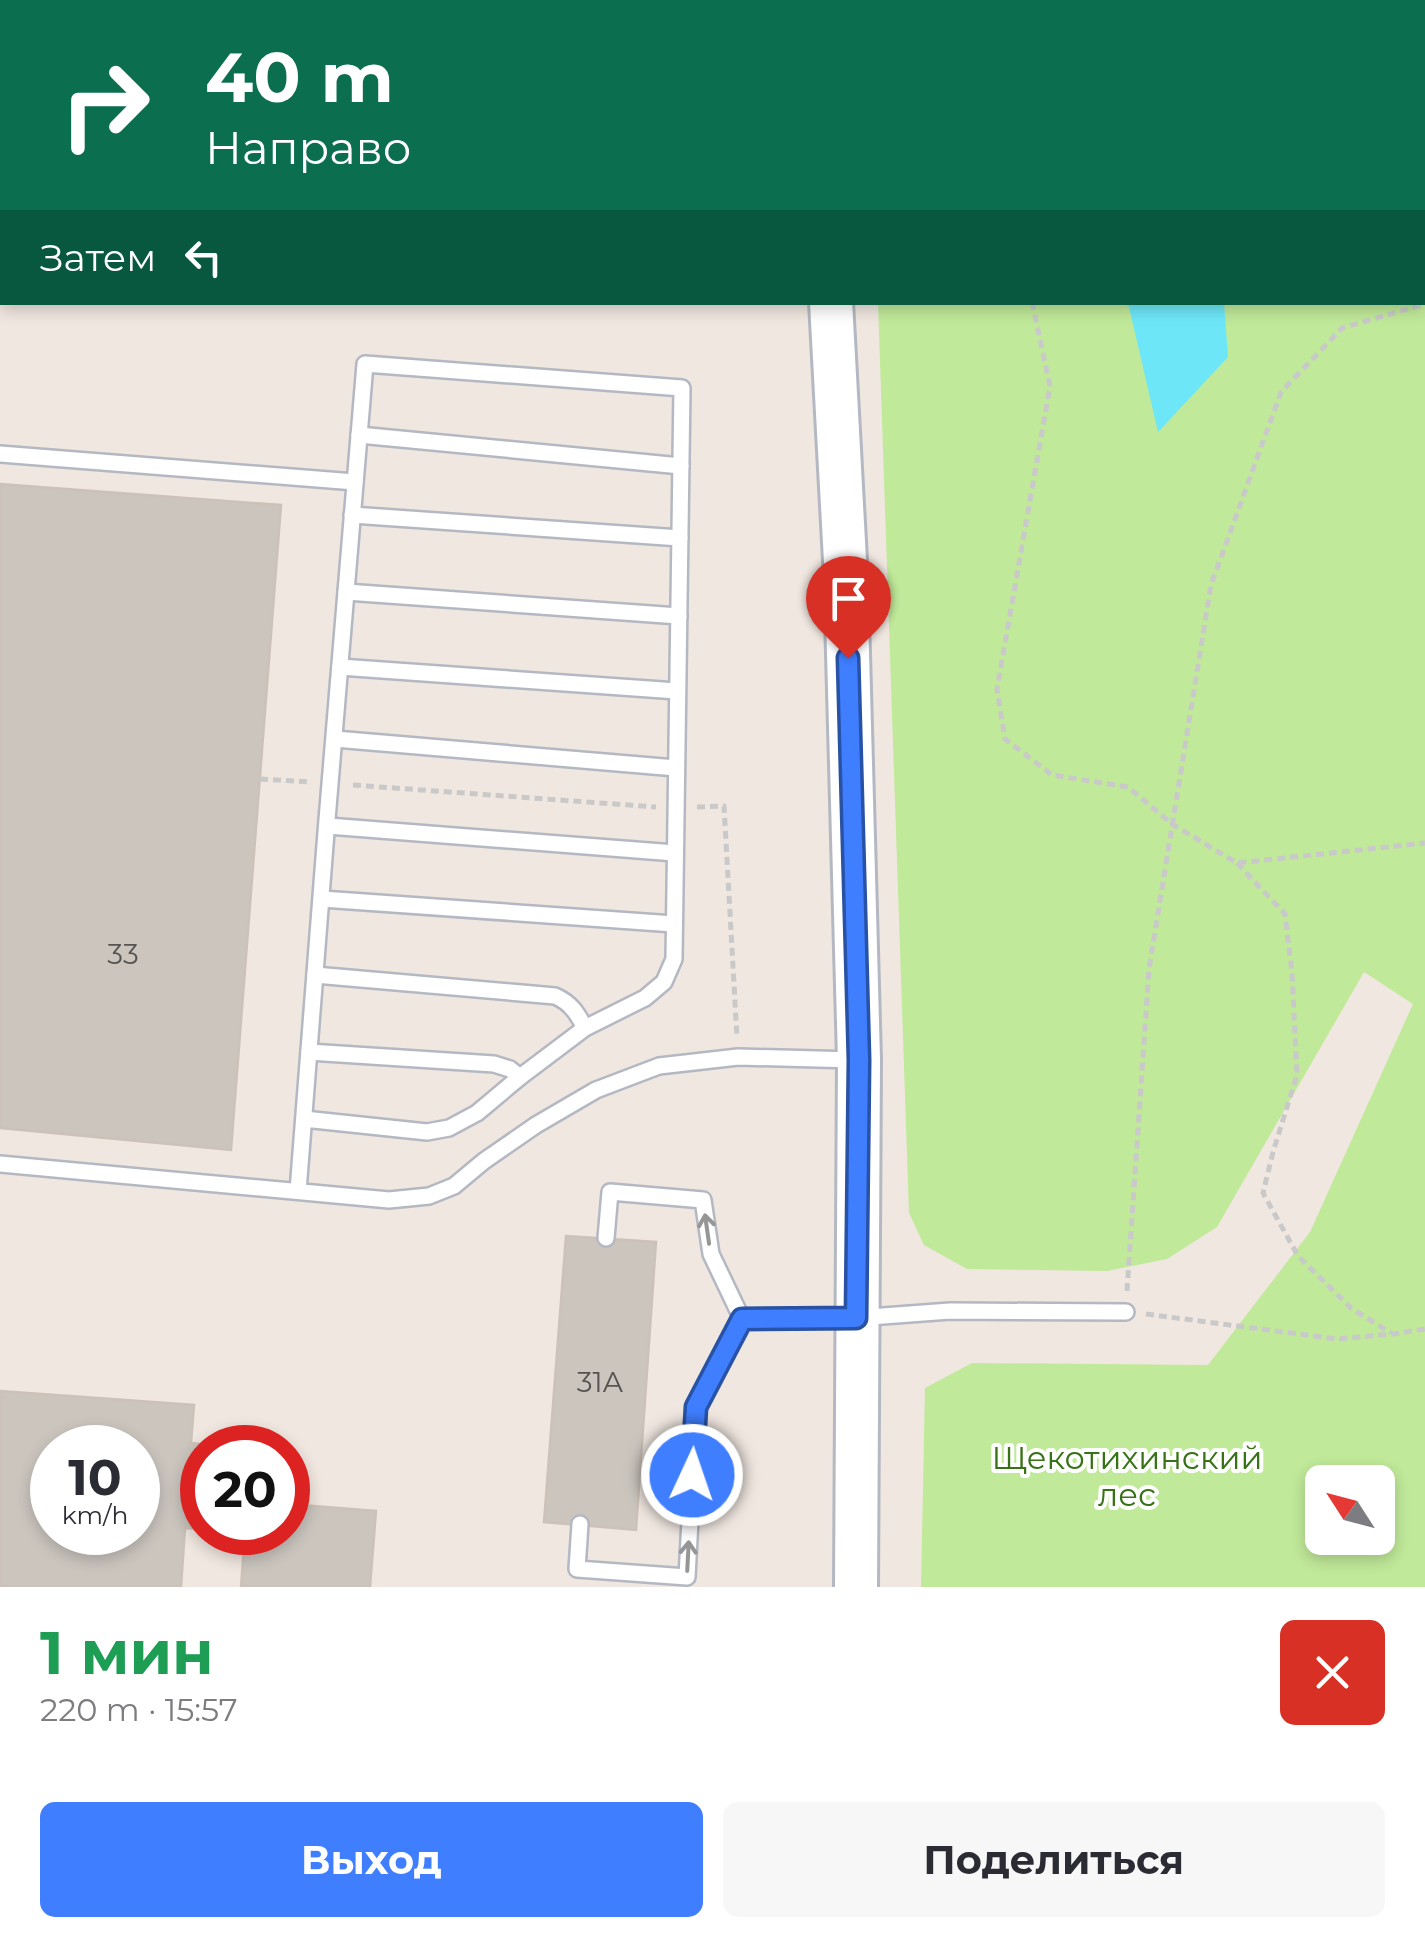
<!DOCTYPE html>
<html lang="ru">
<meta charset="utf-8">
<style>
body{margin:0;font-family:Montserrat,sans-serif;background:#f7f7f7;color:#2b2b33;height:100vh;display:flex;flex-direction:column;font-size:38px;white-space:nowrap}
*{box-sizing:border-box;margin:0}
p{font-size:32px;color:#7c7c81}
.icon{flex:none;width:55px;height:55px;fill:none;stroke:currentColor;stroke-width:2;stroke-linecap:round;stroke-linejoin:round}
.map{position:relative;height:1587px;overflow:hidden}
.side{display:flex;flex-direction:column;background:#fff;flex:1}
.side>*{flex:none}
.guide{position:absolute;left:0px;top:0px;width:1425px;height:305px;box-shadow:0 5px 15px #0003;background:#0b6e4f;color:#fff;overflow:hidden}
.needle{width:65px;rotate:306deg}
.tools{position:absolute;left:1305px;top:1465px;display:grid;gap:20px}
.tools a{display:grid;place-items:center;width:90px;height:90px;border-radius:15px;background:#fff;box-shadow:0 5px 15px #0003;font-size:50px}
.speed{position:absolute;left:30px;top:1425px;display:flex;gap:20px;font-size:50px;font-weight:700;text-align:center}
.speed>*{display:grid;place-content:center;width:130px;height:130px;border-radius:50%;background:#fff;box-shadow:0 5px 15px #0003;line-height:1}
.speed small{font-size:25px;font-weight:400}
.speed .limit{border:15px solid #d22;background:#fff;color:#111}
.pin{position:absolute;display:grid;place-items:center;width:85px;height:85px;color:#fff;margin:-102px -42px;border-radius:50% 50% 50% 0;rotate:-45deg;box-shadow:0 0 10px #0007}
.pin .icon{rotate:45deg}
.me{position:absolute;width:110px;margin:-55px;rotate:3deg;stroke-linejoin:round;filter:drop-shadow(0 0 8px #0008)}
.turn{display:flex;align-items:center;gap:35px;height:210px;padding:0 40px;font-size:45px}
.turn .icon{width:130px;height:130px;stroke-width:2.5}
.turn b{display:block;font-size:70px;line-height:85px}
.then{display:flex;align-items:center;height:95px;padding:0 40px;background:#0003;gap:20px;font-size:38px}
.round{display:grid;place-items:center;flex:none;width:105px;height:105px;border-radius:15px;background:#f7f7f7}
.overview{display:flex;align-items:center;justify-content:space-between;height:170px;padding:0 40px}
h1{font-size:60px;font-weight:700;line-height:75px;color:#1e9e55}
.cta{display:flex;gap:20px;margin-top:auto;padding:20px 40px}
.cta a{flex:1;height:115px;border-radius:15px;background:#3e7eff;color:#fff;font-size:40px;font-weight:700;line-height:115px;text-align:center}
.cta a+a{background:#f7f7f7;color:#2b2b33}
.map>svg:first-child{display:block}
.green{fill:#c0e999;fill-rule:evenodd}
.water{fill:#6de7f8}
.building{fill:#cbc5be;stroke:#ccc2b9;stroke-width:2.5;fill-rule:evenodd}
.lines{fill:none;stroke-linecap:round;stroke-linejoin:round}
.lane-casing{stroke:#b4b8c2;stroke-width:20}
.secondary-casing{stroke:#b4b8c2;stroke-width:48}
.path{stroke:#c9c9c9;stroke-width:5;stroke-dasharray:8 5;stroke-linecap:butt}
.lane{stroke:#fff;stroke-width:15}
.secondary{stroke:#fff;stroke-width:42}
.oneway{stroke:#969696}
.route-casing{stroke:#2852a6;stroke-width:25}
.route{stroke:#3e7eff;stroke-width:18}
.labels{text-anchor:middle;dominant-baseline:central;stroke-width:8;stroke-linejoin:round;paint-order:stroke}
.number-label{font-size:28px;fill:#555452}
.park-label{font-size:32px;fill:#377316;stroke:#fff}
</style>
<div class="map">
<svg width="1425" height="1587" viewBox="0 0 1425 1587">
<rect width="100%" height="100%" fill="#f0e7e0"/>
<g class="green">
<polygon points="0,0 735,0 735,2 2,2 2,234 0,234"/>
<path d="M868,0H1425V1587H921L925,1388L972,1363L1208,1365L1310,1232L1413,1004L1364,972L1217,1227L1167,1259L1107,1271L967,1269L924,1245L909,1213L878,303L1422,302V2H868ZM1322,1482H1378V1538H1322Z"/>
</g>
<g class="water">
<polygon points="1021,0 1425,0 1425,137 1422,135 1422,2 1021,2"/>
<polygon points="1125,303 1224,303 1228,357 1158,432 1129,307"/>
</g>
<g class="building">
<polygon points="0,484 281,505 231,1150 0,1128"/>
<polygon points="566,1236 656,1242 636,1530 544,1522"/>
<path d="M0,1391L194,1405L191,1443L210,1445V1448H202V1529L185,1528L181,1587H0ZM52,1448H138V1532H52Z"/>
<polygon points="288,1504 376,1511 370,1587 241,1587 245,1532 288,1532"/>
</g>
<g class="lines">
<g class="lane-casing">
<g id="lane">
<polyline points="359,435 681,466"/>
<polyline points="0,454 355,482"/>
<polyline points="352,515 680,538"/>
<polyline points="346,592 679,616"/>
<polyline points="340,667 677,691"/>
<polyline points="335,739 676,768"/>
<polyline points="328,826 675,853"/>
<polyline points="322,899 674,924"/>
<path d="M315,975L555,996C571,1003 577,1013 585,1028"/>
<polyline points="309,1052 494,1064 510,1069 520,1077"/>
<polyline points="0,1164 389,1200 429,1196 454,1186 484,1161 536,1125 596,1090 659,1066 738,1057 855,1060"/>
<path d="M298,1191C319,915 341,640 365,364L682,388L674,959L664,982L645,998L585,1028L520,1077L477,1113L449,1128L427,1132L304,1119"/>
<polyline points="606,1238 610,1192 703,1200 711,1254 742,1319"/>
<polyline points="742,1319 856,1318 950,1311 1126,1312"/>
<polyline points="580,1524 577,1569 687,1577 696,1407 742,1319"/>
</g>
</g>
<g class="secondary-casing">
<g id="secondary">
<polyline points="809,0 809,2"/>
<polyline points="831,302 846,579 859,1060 856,1587"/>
</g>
</g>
<g class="path">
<polyline points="937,2 937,0"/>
<polyline points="1032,302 1050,386 997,689 1005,739 1052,775 1128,787 1172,824 1237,863 1425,843"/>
<polyline points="260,779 312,782"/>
<polyline points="353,785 656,807"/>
<polyline points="697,807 724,806 737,1038"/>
<polyline points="1237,863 1285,914 1292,973 1297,1075 1273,1152 1263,1193 1298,1256 1351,1308 1391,1333"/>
<polyline points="1127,1291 1149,969 1211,585 1281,392 1342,328 1425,304"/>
<polyline points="1146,1314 1337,1339 1393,1334 1425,1329"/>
</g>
<use href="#lane" class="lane"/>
<use href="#secondary" class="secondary"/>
</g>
<defs><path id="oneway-shaft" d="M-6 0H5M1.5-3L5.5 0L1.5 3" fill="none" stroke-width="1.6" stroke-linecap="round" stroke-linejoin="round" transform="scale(2.5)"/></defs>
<g class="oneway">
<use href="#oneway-shaft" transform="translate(707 1229) rotate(-98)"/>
<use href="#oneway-shaft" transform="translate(688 1556) rotate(-87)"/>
</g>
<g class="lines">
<g class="route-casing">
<polyline id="route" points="692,1475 696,1407 742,1319 856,1318 859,1060 848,658"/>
</g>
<use href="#route" class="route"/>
</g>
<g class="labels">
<g class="number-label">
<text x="123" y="954">33</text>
<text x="600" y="1382">31А</text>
</g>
<g class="park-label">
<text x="1127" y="1457">Щекотихинский<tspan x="1127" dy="37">лес</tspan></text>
</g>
</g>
</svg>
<div class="tools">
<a><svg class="needle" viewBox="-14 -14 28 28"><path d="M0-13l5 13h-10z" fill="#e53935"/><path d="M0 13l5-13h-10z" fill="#7c7c81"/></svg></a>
</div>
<div class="speed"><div>10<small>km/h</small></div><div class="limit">20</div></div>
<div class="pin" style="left:848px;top:658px;background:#d93025"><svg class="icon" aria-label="arrive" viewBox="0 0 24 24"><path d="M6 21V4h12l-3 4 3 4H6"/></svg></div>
<svg class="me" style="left:692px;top:1475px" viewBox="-20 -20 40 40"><circle r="17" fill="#3e7eff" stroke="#fff" stroke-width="3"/><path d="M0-11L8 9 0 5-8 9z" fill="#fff"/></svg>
<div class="guide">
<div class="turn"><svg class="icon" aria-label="right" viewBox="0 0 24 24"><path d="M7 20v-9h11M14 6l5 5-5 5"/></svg><div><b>40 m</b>Направо</div></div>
<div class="then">Затем<svg class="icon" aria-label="left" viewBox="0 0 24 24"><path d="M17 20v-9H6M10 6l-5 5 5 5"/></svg></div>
</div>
</div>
<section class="side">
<div class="overview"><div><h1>1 мин</h1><p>220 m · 15:57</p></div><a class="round" style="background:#d93025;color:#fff"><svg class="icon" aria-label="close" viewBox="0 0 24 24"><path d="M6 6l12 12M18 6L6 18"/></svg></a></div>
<div class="cta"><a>Выход</a><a>Поделиться</a></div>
</section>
